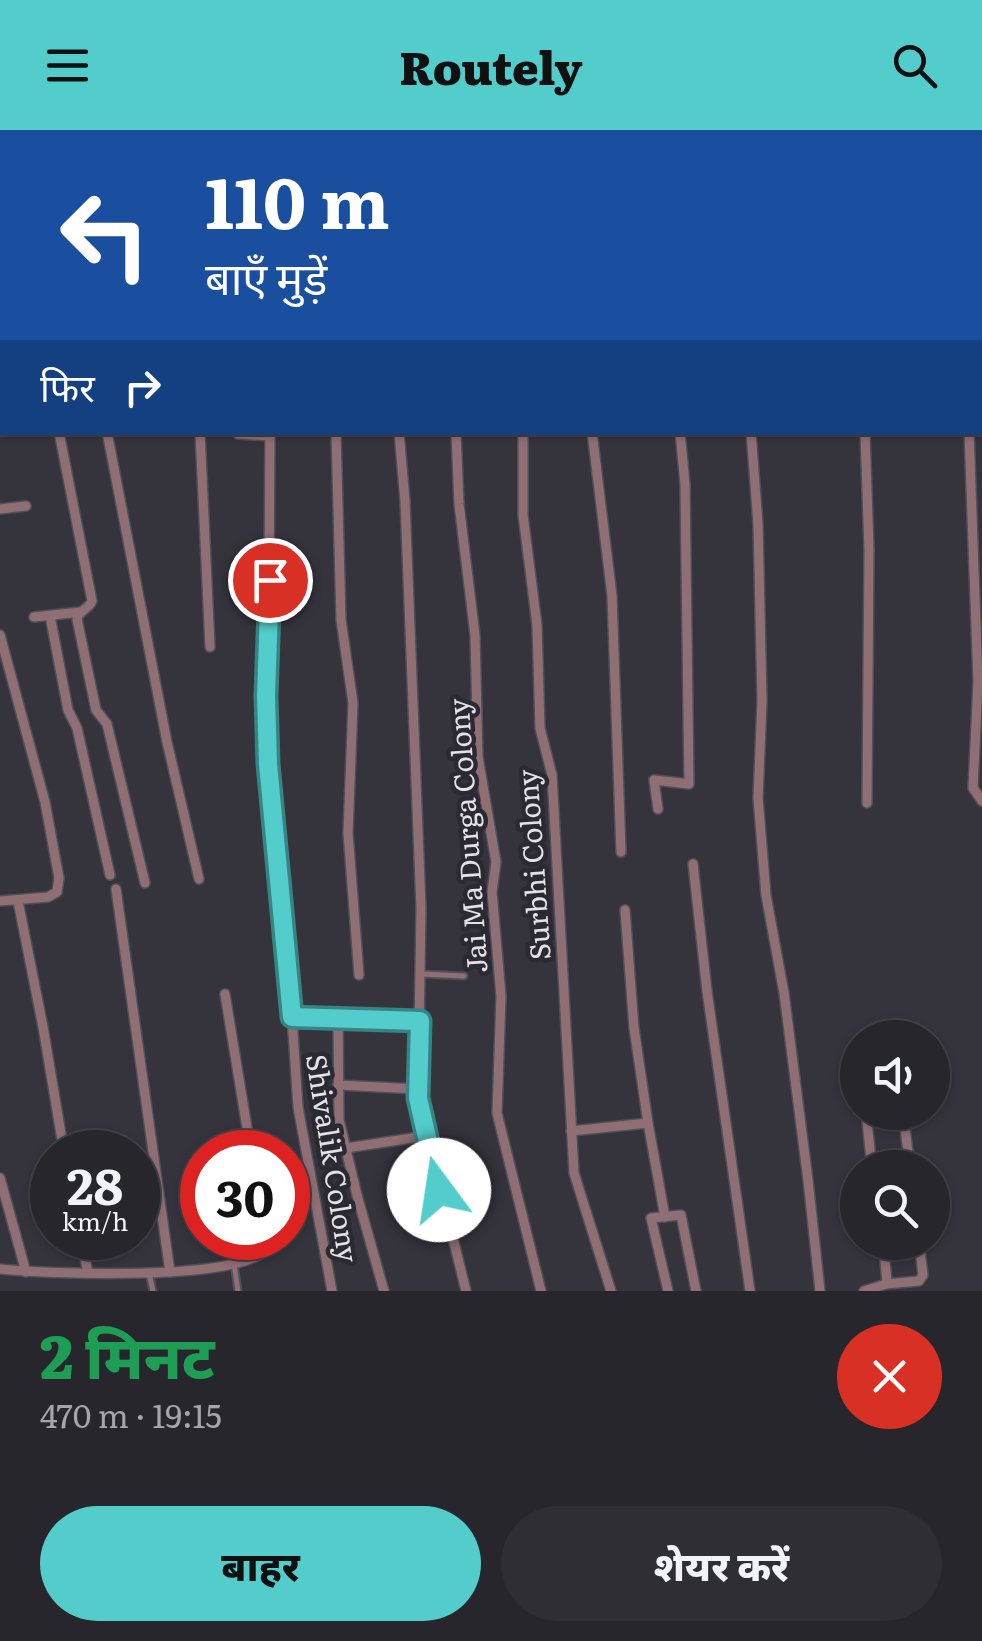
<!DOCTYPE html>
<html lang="hi">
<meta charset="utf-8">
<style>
body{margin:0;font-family:Literata,"Noto Sans Devanagari",serif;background:#302e35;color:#f1f3f6;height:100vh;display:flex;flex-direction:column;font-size:38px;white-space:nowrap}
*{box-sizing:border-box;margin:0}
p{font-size:32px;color:#a5a5aa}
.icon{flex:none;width:55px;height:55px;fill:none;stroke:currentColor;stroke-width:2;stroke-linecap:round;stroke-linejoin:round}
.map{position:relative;height:1161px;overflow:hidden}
.drawer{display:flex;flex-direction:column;background:#28262d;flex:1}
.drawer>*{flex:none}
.top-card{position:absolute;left:0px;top:0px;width:982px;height:305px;box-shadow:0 2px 8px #0004,0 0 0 2px #444349;background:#1a4fa0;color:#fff;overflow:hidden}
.controls{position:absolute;left:840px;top:890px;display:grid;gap:20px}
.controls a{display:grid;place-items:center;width:110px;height:110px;border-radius:50%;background:#28262d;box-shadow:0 2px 8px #0004,0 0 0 2px #444349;font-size:50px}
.speed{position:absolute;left:30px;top:1000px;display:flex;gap:20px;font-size:50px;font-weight:700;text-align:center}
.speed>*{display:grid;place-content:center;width:130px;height:130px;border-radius:50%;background:#28262d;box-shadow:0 2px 8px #0004,0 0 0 2px #444349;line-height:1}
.speed small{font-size:25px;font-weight:400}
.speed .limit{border:15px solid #d22;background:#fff;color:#111}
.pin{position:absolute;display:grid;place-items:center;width:85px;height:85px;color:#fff;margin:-42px;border:5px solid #fff;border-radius:50%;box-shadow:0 2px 10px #0007}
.me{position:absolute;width:110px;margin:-55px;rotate:346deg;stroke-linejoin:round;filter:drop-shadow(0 0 8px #0008)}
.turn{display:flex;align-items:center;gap:35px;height:210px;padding:0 40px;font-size:45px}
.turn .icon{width:130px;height:130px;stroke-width:2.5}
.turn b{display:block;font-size:70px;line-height:85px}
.then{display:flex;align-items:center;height:95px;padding:0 40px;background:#0003;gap:20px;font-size:38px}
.round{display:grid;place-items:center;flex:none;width:105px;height:105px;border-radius:52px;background:#302e35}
.overview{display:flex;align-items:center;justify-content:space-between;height:170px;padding:0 40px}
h1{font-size:60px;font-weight:800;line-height:75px;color:#1e9e55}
.button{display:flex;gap:20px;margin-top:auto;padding:20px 40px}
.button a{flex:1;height:115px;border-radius:60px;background:#53cdcb;color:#111;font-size:40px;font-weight:800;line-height:115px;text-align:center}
.button a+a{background:#302e35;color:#f1f3f6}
header{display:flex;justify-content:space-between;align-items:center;height:130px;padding:0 40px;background:#53cdcb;color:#111;font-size:45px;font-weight:800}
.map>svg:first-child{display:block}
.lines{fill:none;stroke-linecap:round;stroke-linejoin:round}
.lane-casing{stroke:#514f58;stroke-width:9}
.street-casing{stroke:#514f58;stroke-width:12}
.secondary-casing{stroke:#514f58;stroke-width:18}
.lane{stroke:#906f74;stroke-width:5}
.street{stroke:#906f74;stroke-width:9}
.secondary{stroke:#c38e98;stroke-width:14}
.route-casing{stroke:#368584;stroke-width:25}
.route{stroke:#53cdcb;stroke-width:18}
.labels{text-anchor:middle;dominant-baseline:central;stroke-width:9;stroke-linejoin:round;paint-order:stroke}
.street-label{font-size:28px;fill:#e4e2e8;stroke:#2b2932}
</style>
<header><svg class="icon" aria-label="menu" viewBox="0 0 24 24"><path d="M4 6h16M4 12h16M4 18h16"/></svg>Routely<svg class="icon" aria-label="search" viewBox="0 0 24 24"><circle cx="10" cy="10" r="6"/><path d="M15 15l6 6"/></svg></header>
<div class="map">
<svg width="982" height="1161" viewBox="0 0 982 1161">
<rect width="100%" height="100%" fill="#35333c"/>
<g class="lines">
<g class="lane-casing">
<g id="lane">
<polyline points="422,844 464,846"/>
<polyline points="234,1134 238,1161"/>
<polyline points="149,1143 153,1161"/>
</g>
</g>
<g class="street-casing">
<g id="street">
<polyline points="66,0 66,2"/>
<polyline points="110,0 111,2"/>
<polyline points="265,0 266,2"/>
<polyline points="406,0 407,2"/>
<polyline points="467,0 468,2"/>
<polyline points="536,0 537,2"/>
<polyline points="672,0 673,2"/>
<polyline points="745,0 745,2"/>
<polyline points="816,0 817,2"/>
<polyline points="900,0 901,2"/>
<polyline points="976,0 977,2"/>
<polyline points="980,10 982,16"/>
<polyline points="0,13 2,22"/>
<path d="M59,302L92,471C89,479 79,480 77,489L96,580L107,594L145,753"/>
<polyline points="107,302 167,612 199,749"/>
<polyline points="200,302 210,517"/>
<polyline points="270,302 269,450 265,566 268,634 292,887 298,977 332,1161"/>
<polyline points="336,302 341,490 353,573 348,703 359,845"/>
<polyline points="399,302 405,371 421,778 418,967 466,1161"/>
<polyline points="456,302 459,374 475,505 478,627 496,732 492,762 501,866 497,983 541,1161"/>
<polyline points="523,302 523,385 537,495 540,598 552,645 574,1043 611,1161"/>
<polyline points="592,302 612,466 621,722"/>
<polyline points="751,302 758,394 762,571 758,668 766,765 784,863 808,1050 820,1161"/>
<polyline points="865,302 869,420 867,673"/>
<polyline points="969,302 978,552 973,658 982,671"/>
<polyline points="238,304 270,306"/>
<polyline points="0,379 26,376"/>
<polyline points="50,486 68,580 77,598 110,745"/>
<polyline points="34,487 80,482"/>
<polyline points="0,505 45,672 59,748 57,762 48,767 0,771"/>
<polyline points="658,679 654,650 689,654 685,354 680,302"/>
<polyline points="693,734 707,861 750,1161"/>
<polyline points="116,759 170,1142"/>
<polyline points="18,771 43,897 64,1022"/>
<polyline points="625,780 634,898 648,993 665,1087"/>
<polyline points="225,864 251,1022"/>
<polyline points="292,887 420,891"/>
<polyline points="338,889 339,990 357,1065 384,1161"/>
<polyline points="338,955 418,959"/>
<polyline points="866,982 872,1038"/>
<polyline points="903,982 910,1038"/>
<polyline points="571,1001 648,993"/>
<polyline points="346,1018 426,1006"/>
<polyline points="0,1048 26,1142"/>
<polyline points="81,1108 88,1143"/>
<path d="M0,1139C43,1144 245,1152 267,1118L265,1108"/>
<polyline points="886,1154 919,1151 923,1145 919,1112"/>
<polyline points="668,1161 651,1088 681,1085 696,1161"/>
<polyline points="864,1161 886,1154 887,1151 883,1112"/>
</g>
</g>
<g class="secondary-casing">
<g id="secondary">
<polyline points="0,143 2,143"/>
<polyline points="980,282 982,282"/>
</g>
</g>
<use href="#lane" class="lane"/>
<use href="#street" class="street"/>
<use href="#secondary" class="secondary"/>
</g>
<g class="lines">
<g class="route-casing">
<polyline id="route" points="270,450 266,566 268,634 292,887 420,891 418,968 439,1060"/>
</g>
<use href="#route" class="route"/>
</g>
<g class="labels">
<g class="street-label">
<text transform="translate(466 706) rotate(-94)">Jai Ma Durga Colony</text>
<text transform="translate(532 735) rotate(-94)">Surbhi Colony</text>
<text transform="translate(334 1028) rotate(81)">Shivalik Colony</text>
</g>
</g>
</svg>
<div class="controls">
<a><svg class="icon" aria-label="sound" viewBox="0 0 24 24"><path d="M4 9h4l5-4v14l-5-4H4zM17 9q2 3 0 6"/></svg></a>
<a><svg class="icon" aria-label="search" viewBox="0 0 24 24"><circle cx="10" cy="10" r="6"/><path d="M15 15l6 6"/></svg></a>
</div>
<div class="speed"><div>28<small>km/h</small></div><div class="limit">30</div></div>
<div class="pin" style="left:270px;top:450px;background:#d93025"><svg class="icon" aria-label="arrive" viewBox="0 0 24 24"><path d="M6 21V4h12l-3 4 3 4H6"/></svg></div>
<svg class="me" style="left:439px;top:1060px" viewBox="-20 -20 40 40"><circle r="19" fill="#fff"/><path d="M0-13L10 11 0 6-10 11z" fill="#53cdcb"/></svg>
<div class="top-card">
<div class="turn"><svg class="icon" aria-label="left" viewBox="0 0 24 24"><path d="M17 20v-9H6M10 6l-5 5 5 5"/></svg><div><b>110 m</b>बाएँ मुड़ें</div></div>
<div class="then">फिर<svg class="icon" aria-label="right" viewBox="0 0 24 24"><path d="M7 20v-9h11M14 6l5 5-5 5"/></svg></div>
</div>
</div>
<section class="drawer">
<div class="overview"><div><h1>2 मिनट</h1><p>470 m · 19:15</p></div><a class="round" style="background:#d93025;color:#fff"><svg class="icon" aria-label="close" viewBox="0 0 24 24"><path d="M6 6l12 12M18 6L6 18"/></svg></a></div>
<div class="button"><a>बाहर</a><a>शेयर करें</a></div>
</section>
